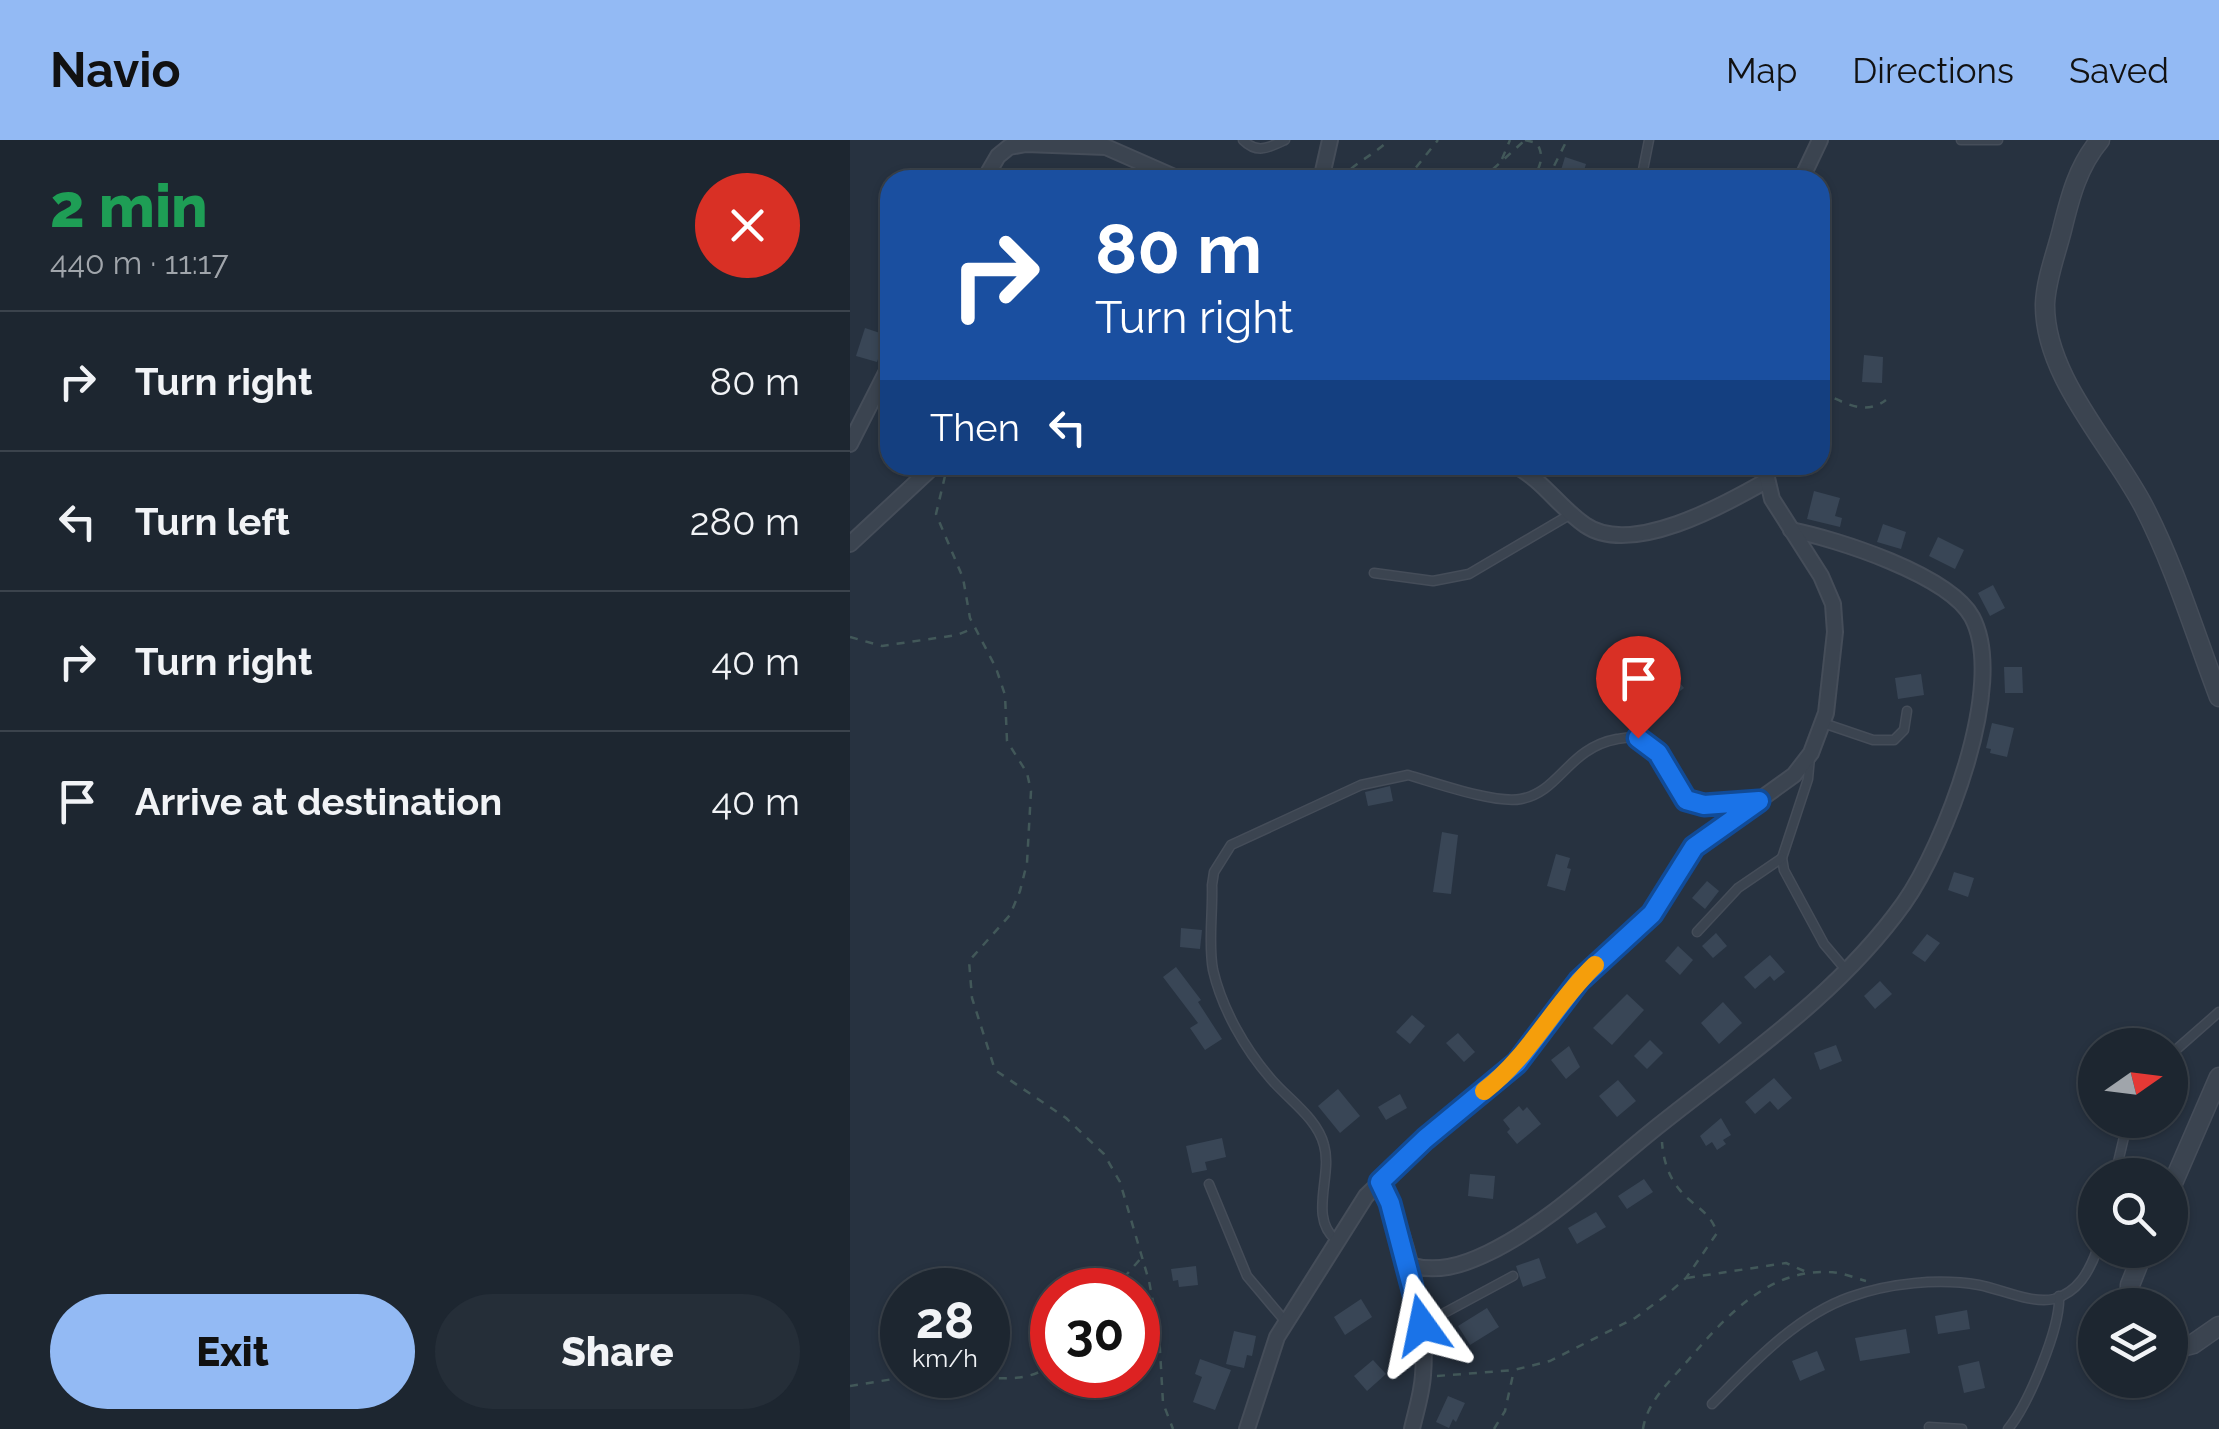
<!DOCTYPE html>
<meta charset="utf-8">
<style>
body{margin:0;font-family:Raleway,sans-serif;background:#252e38;color:#f1f3f6;height:100vh;display:flex;flex-direction:column;font-size:38px;white-space:nowrap}
*{box-sizing:border-box;margin:0}
p{font-size:32px;color:#a0a5ab}
.icon{flex:none;width:55px;height:55px;fill:none;stroke:currentColor;stroke-width:2;stroke-linecap:round;stroke-linejoin:round}
.map{position:relative;flex:1;overflow:hidden}
.panel{display:flex;flex-direction:column;background:#1d2630;width:850px}
.panel>*{flex:none}
.guide{position:absolute;left:30px;top:30px;width:950px;height:305px;border-radius:30px;box-shadow:0 2px 8px #0004,0 0 0 2px #3b434c;background:#1a4fa0;color:#fff;overflow:hidden}
.needle{width:65px;rotate:76deg}
.buttons{position:absolute;left:1228px;top:888px;display:grid;gap:20px}
.buttons a{display:grid;place-items:center;width:110px;height:110px;border-radius:50%;background:#1d2630;box-shadow:0 2px 8px #0004,0 0 0 2px #3b434c;font-size:50px}
.speed{position:absolute;left:30px;top:1128px;display:flex;gap:20px;font-size:50px;font-weight:700;text-align:center}
.speed>*{display:grid;place-content:center;width:130px;height:130px;border-radius:50%;background:#1d2630;box-shadow:0 2px 8px #0004,0 0 0 2px #3b434c;line-height:1}
.speed small{font-size:25px;font-weight:400}
.speed .limit{border:15px solid #d22;background:#fff;color:#111}
.pin{position:absolute;display:grid;place-items:center;width:85px;height:85px;color:#fff;margin:-102px -42px;border-radius:50% 50% 50% 0;rotate:-45deg;box-shadow:0 0 10px #0007}
.pin .icon{rotate:45deg}
.me{position:absolute;width:110px;margin:-55px;rotate:348deg;stroke-linejoin:round;filter:drop-shadow(0 0 8px #0008)}
.turn{display:flex;align-items:center;gap:35px;height:210px;padding:0 50px;font-size:45px}
.turn .icon{width:130px;height:130px;stroke-width:2.5}
.turn b{display:block;font-size:70px;line-height:85px}
.then{display:flex;align-items:center;height:95px;padding:0 50px;background:#0003;gap:20px;font-size:38px}
.round{display:grid;place-items:center;flex:none;width:105px;height:105px;border-radius:52px;background:#252e38}
.overview{display:flex;align-items:center;justify-content:space-between;height:170px;padding:0 50px}
h1{font-size:60px;font-weight:800;line-height:75px;color:#1e9e55}
.action{display:flex;gap:20px;margin-top:auto;padding:20px 50px}
.action a{flex:1;height:115px;border-radius:60px;background:#93baf4;color:#111;font-size:40px;font-weight:800;line-height:115px;text-align:center}
.action a+a{background:#252e38;color:#f1f3f6}
ul{padding:0;list-style:none}
li{display:flex;align-items:center;gap:30px;height:140px;padding:0 50px;border-top:2px solid #3b434c}
li div{flex:1}
li b{display:block;font-size:38px}
li em{font-style:normal}
header{display:flex;align-items:center;gap:60px;box-sizing:border-box;height:140px;padding:0 50px;background:#93baf4;color:#111}
header strong{font-size:48px}
nav{display:flex;gap:55px;margin-inline-start:auto;font-size:35px}
main{display:flex;flex:1;min-height:0}
.map>svg:first-child{display:block}
.building{fill:#394656}
.lines{fill:none;stroke-linecap:round;stroke-linejoin:round}
.service-casing{stroke:#454d59;stroke-width:11}
.minor-casing{stroke:#454d59;stroke-width:18}
.tertiary-casing{stroke:#454d59;stroke-width:21}
.path{stroke:#425859;stroke-width:2.5;stroke-dasharray:8 8;stroke-linecap:butt}
.service{stroke:#3b4450;stroke-width:8}
.minor{stroke:#3b4450;stroke-width:14}
.tertiary{stroke:#3b4450;stroke-width:18}
.route-casing{stroke:#114b97;stroke-width:25}
.route{stroke:#1a73e8;stroke-width:18}
.slow{stroke:#f59e0b;stroke-width:18}
</style>
<header>
<strong>Navio</strong>
<nav><a>Map</a><a>Directions</a><a>Saved</a></nav>
</header>
<main>
<section class="panel">
<div class="overview"><div><h1>2 min</h1><p>440 m · 11:17</p></div><a class="round" style="background:#d93025;color:#fff"><svg class="icon" aria-label="close" viewBox="0 0 24 24"><path d="M6 6l12 12M18 6L6 18"/></svg></a></div>
<ul>
<li><svg class="icon" aria-label="right" viewBox="0 0 24 24"><path d="M7 20v-9h11M14 6l5 5-5 5"/></svg><div><b>Turn right</b></div><em>80 m</em></li>
<li><svg class="icon" aria-label="left" viewBox="0 0 24 24"><path d="M17 20v-9H6M10 6l-5 5 5 5"/></svg><div><b>Turn left</b></div><em>280 m</em></li>
<li><svg class="icon" aria-label="right" viewBox="0 0 24 24"><path d="M7 20v-9h11M14 6l5 5-5 5"/></svg><div><b>Turn right</b></div><em>40 m</em></li>
<li><svg class="icon" aria-label="arrive" viewBox="0 0 24 24"><path d="M6 21V4h12l-3 4 3 4H6"/></svg><div><b>Arrive at destination</b></div><em>40 m</em></li>
</ul>
<div class="action"><a>Exit</a><a>Share</a></div>
</section>
<div class="map">
<svg width="1369" height="1289" viewBox="0 0 1369 1289">
<rect width="100%" height="100%" fill="#273240"/>
<g class="building">
<polygon points="715,17 736,24 731,40 708,40"/>
<polygon points="15,188 36,195 27,222 6,216"/>
<polygon points="1014,215 1033,217 1032,243 1012,242"/>
<polygon points="964,351 990,358 985,376 992,378 990,387 957,379"/>
<polygon points="1033,384 1056,392 1051,409 1027,402"/>
<polygon points="1088,397 1114,410 1105,429 1079,416"/>
<polygon points="1143,445 1155,468 1140,476 1128,453"/>
<polygon points="1154,527 1172,527 1173,553 1155,553"/>
<polygon points="819,530 834,548 805,571 790,553"/>
<polygon points="1071,534 1074,555 1048,559 1045,538"/>
<polygon points="1142,583 1164,588 1157,617 1140,613 1141,609 1136,608"/>
<polygon points="540,646 543,661 518,666 515,652"/>
<polygon points="592,692 608,695 601,754 583,752"/>
<polygon points="706,714 720,718 717,728 721,729 715,751 697,746"/>
<polygon points="1104,732 1124,738 1118,757 1098,750"/>
<polygon points="857,741 869,751 855,769 842,758"/>
<polygon points="331,788 352,790 350,809 330,807"/>
<polygon points="866,793 877,806 863,818 852,806"/>
<polygon points="1077,794 1090,803 1075,822 1062,813"/>
<polygon points="828,806 843,820 830,835 815,821"/>
<polygon points="920,815 935,832 924,841 920,836 905,849 894,837"/>
<polygon points="326,827 351,860 348,862 372,899 355,910 340,888 348,883 313,837"/>
<polygon points="1030,841 1042,854 1025,869 1014,856"/>
<polygon points="777,854 794,870 762,905 743,888"/>
<polygon points="873,862 892,883 869,904 851,883"/>
<polygon points="562,875 575,886 560,904 546,892"/>
<polygon points="608,893 625,912 614,922 596,903"/>
<polygon points="800,900 813,913 797,929 784,916"/>
<polygon points="986,905 992,921 970,930 964,913"/>
<polygon points="719,906 730,927 716,939 701,920"/>
<polygon points="924,938 942,958 928,970 920,961 905,974 895,962"/>
<polygon points="768,940 786,961 767,977 749,956"/>
<polygon points="488,949 510,976 490,993 468,966"/>
<polygon points="550,954 557,968 536,980 528,967"/>
<polygon points="669,966 673,971 677,967 691,984 667,1004 657,992 660,989 653,980"/>
<polygon points="871,978 881,995 873,1000 876,1004 867,1010 862,1002 856,1006 850,996"/>
<polygon points="372,998 376,1017 355,1022 357,1030 342,1033 336,1006"/>
<polygon points="620,1034 645,1036 643,1059 618,1056"/>
<polygon points="794,1039 803,1052 777,1069 768,1056"/>
<polygon points="746,1072 756,1087 727,1104 718,1088"/>
<polygon points="689,1118 696,1138 673,1147 666,1126"/>
<polygon points="346,1126 348,1145 329,1147 328,1140 323,1141 321,1129"/>
<polygon points="511,1159 522,1177 495,1195 484,1177"/>
<polygon points="637,1168 649,1187 620,1205 608,1186"/>
<polygon points="1117,1170 1120,1189 1088,1194 1085,1176"/>
<polygon points="1056,1189 1060,1213 1010,1221 1005,1198"/>
<polygon points="384,1191 406,1196 402,1216 397,1215 394,1228 376,1224"/>
<polygon points="967,1211 975,1230 950,1241 942,1221"/>
<polygon points="350,1219 381,1230 365,1270 343,1262 352,1237 345,1234"/>
<polygon points="523,1220 536,1234 517,1251 504,1236"/>
<polygon points="1129,1221 1135,1248 1114,1253 1108,1226"/>
<polygon points="598,1256 615,1263 606,1282 603,1279 599,1288 586,1282"/>
</g>
<g class="lines">
<g class="service-casing">
<g id="service">
<path d="M393,0C407,14 418,8 435,0"/>
<polyline points="1111,0 1148,0"/>
<polyline points="791,40 799,0"/>
<polyline points="524,433 583,441 619,434 721,374"/>
<polyline points="973,583 1023,600 1044,600 1054,590 1057,571"/>
<polyline points="960,617 958,639 932,718 934,730 974,804 996,830"/>
<polyline points="847,792 888,748 932,718"/>
<polyline points="1320,915 1369,872"/>
<polyline points="1265,1035 1278,980"/>
<polyline points="359,1044 397,1136 435,1181"/>
<path d="M486,1100C458,1077 483,1036 474,1005C467,978 439,960 421,939C395,909 372,869 363,830C358,804 363,772 362,745L364,732L381,705L511,645L558,635C586,643 645,664 671,659C710,652 718,608 767,599C774,598 783,596 790,599C816,609 819,642 836,660L854,665L905,661"/>
<polyline points="572,1185 663,1136"/>
<path d="M862,1264C902,1224 946,1176 1000,1157C1039,1143 1089,1138 1129,1145C1151,1149 1181,1164 1204,1159C1228,1152 1239,1132 1247,1110"/>
<polyline points="1079,1287 1112,1289"/>
<path d="M1158,1289C1178,1265 1211,1187 1209,1156"/>
</g>
</g>
<g class="minor-casing">
<g id="minor">
<polyline points="134,40 148,16 159,7 176,4 256,7 331,40"/>
<polyline points="471,40 480,0"/>
<polyline points="951,40 970,0"/>
<polyline points="0,304 40,225"/>
<path d="M664,325C693,340 709,367 735,385C781,417 874,365 916,341"/>
<polyline points="0,404 85,325"/>
<path d="M530,1042C556,1092 578,1178 573,1235C572,1253 566,1271 562,1289"/>
<path d="M558,1125C587,1133 611,1126 638,1113C698,1084 750,1033 802,991C889,921 988,856 1054,763C1094,706 1158,544 1122,477C1099,435 987,399 941,390"/>
<polyline points="397,1289 427,1197 516,1056 575,999 667,923 729,841 803,774 844,707 944,635 961,613 976,573 985,492 983,464 971,436 922,359 914,325"/>
</g>
</g>
<g class="tertiary-casing">
<g id="tertiary">
<path d="M1250,0C1228,26 1220,57 1212,90C1206,114 1196,139 1195,164C1194,237 1262,305 1294,367C1325,427 1345,494 1369,557"/>
<polyline points="1320,1050 1369,937"/>
<polyline points="1279,1165 1280,1145 1294,1110"/>
<polyline points="1320,1210 1343,1204 1369,1186"/>
</g>
</g>
<g class="path">
<path d="M675,0L687,3C695,18 690,25 683,40"/>
<polyline points="652,19 660,0"/>
<path d="M490,40C502,24 524,15 539,0"/>
<polyline points="556,40 588,0"/>
<polyline points="631,40 675,0"/>
<polyline points="697,40 717,0"/>
<path d="M970,252C993,261 1013,277 1036,260"/>
<polyline points="95,336 86,374 113,438 120,478 146,528 155,555 157,601 177,633 181,651 177,723 170,751 160,775 119,821 122,858 145,930 216,978 254,1014 270,1042 299,1141 309,1193 313,1263 323,1289"/>
<polyline points="0,497 32,506 107,495 124,488"/>
<polyline points="837,1138 936,1123 961,1134"/>
<polyline points="263,1150 292,1117"/>
<path d="M117,1235C145,1239 180,1243 202,1224"/>
<path d="M587,1236L664,1230L700,1221L785,1178L814,1157L836,1138L867,1093C860,1070 843,1067 829,1049C818,1036 813,1018 812,1002"/>
<polyline points="0,1246 68,1235"/>
<polyline points="644,1289 655,1271 664,1230"/>
<path d="M793,1289C797,1263 817,1244 834,1225C871,1182 915,1129 979,1132C991,1132 1005,1138 1016,1141"/>
</g>
<use href="#service" class="service"/>
<use href="#minor" class="minor"/>
<use href="#tertiary" class="tertiary"/>
</g>
<g class="lines">
<g class="route-casing">
<polyline id="route" points="572,1185 540,1063 530,1042 575,999 667,923 729,841 802,774 844,707 909,661 854,665 836,660 808,613 788,598"/>
</g>
<use href="#route" class="route"/>
<path class="slow" d="M634,951C680,916 704,864 745,825"/>
</g>
</svg>
<div class="buttons">
<a><svg class="needle" viewBox="-14 -14 28 28"><path d="M0-13l5 13h-10z" fill="#e53935"/><path d="M0 13l5-13h-10z" fill="#a0a5ab"/></svg></a>
<a><svg class="icon" aria-label="search" viewBox="0 0 24 24"><circle cx="10" cy="10" r="6"/><path d="M15 15l6 6"/></svg></a>
<a><svg class="icon" aria-label="layers" viewBox="0 0 24 24"><path d="M12 4l9 5-9 5-9-5zM3 14l9 5 9-5"/></svg></a>
</div>
<div class="speed"><div>28<small>km/h</small></div><div class="limit">30</div></div>
<div class="pin" style="left:788px;top:598px;background:#d93025"><svg class="icon" aria-label="arrive" viewBox="0 0 24 24"><path d="M6 21V4h12l-3 4 3 4H6"/></svg></div>
<svg class="me" style="left:572px;top:1185px" viewBox="-20 -20 40 40"><path d="M0-17L14 15 0 8-14 15z" fill="#1a73e8" stroke="#fff" stroke-width="4"/></svg>
<div class="guide">
<div class="turn"><svg class="icon" aria-label="right" viewBox="0 0 24 24"><path d="M7 20v-9h11M14 6l5 5-5 5"/></svg><div><b>80 m</b>Turn right</div></div>
<div class="then">Then<svg class="icon" aria-label="left" viewBox="0 0 24 24"><path d="M17 20v-9H6M10 6l-5 5 5 5"/></svg></div>
</div>
</div>
</main>
